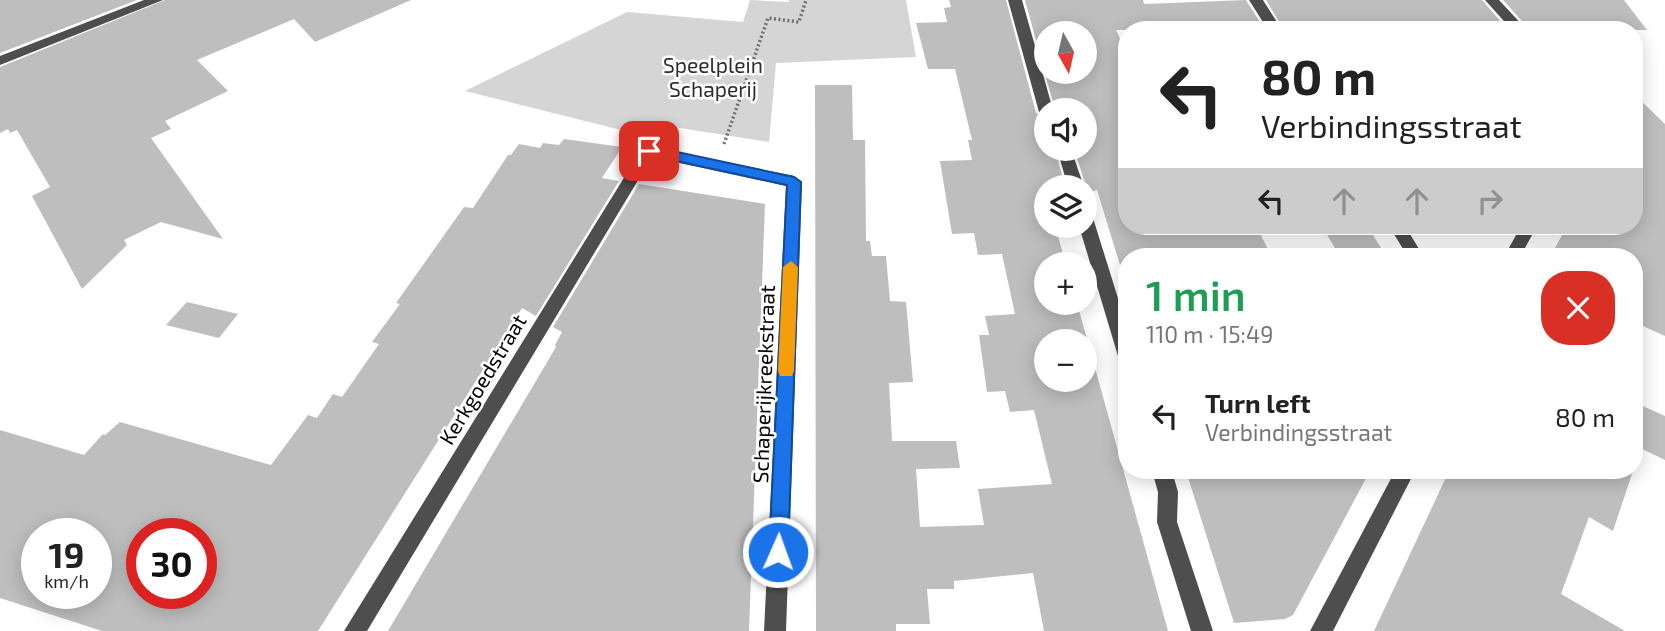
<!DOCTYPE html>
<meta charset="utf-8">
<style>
body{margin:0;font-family:"Exo 2",sans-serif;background:#f6f6f6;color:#222;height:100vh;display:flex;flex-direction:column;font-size:26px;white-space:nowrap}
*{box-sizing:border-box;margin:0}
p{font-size:23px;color:#767676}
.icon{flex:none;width:38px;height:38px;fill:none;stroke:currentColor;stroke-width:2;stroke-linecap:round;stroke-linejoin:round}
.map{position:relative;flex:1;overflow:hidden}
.details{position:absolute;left:1118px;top:248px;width:525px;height:231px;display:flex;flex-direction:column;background:#fff;border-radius:28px;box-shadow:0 4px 18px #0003}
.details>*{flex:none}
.hud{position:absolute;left:1118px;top:21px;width:525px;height:214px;border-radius:28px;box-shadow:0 4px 18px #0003;background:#fff;color:#222;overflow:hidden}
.needle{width:46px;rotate:172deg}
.tools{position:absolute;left:1034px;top:21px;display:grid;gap:14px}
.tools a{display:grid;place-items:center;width:63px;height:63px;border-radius:50%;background:#fff;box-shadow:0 4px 18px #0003;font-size:35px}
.speed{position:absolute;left:21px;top:518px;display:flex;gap:14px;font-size:35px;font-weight:700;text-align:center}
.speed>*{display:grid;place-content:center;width:91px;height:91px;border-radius:50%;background:#fff;box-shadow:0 4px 18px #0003;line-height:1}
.speed small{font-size:18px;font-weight:400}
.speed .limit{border:10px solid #d22;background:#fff;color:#111}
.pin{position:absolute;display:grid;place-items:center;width:60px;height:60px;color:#fff;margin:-30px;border-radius:14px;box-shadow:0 4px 10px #0006}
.me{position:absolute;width:77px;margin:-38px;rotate:2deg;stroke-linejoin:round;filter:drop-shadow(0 0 5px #0008)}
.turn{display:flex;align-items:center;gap:24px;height:147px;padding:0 28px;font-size:32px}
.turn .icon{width:91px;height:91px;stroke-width:2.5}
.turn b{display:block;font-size:49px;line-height:60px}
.lanes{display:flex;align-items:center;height:66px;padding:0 28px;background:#0003;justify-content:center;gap:35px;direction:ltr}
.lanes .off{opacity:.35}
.round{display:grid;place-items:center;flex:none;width:74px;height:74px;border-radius:28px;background:#f6f6f6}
.overview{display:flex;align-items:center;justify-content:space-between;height:119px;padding:0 28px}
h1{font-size:42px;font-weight:600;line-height:52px;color:#1e9e55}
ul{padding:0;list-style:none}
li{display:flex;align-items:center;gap:21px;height:98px;padding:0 28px}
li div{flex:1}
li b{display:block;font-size:26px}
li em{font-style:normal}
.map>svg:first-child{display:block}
.green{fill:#d5d5d5}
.building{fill:#bebebe;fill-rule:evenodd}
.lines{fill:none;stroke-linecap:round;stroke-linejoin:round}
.path{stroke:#707070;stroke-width:3.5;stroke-dasharray:2 2.5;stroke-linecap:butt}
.minor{fill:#4e4e4e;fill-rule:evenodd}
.route{fill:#1a73e8;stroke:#114b97;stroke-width:2}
.slow{fill:#f59e0b}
.labels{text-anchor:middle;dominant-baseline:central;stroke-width:5;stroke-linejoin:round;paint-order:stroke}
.park-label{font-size:21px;fill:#2c2c2c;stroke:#fff}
.street-label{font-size:21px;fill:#000;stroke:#fff}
</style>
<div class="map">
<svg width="1665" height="631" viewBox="0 0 1665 631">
<rect width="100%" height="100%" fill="#fff"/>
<polygon class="green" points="750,0 788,2 789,0 906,0 916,57 776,63 769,142 636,121 629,132 465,91 627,12 743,22"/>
<g class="building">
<polygon points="0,0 137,0 0,53"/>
<polygon points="165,0 411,0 315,42 294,19 197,60 228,91 165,121 171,129 151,138 223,239 161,222 124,240 127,245 82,289 32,196 50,187 17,130 10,133 8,129 0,133 0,67"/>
<path d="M949,0H1006L1036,113L1046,120V149H1055L1065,187H1046V226H1055L1066,264H1046V303H1077L1168,631H1044L1033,573L954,581V589H927L930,624H896V631H816L815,85H852L853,140H865L866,241H870L872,256H886L890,301L906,302L913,382L889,383L892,441H956L960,468L916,469L920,527L984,525L978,489L1052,484L1034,410L1010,412L1005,391L987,392L979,335H989L985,316L1015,314L1002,254L978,255L974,233L952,234L940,161L972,160L968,140H972L955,69H928L916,23L947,22L944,8L951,7ZM1046,341H1085V380H1046Z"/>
<path d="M1025,0H1143L1144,4L1246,0L1265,30H1116L1127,54V226H1256L1272,257H1127V264L1120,265L1097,190L1085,194L1086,186L1074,149H1085V110H1055ZM1046,33H1085V72H1046Z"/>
<polygon points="1266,0 1482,0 1508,30 1284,30"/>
<polygon points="1503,0 1624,0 1647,30 1530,30"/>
<polygon points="1634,94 1665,124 1665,336 1634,322 1634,257 1550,257 1567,226 1634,226"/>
<path d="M564,139L622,147L602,178L619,181L536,316L522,308L318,631H102L0,598V430L84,455L103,434L105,435L120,422L271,465L308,415L317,418L333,394L342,397L379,344L372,342L400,304L396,303L464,207L473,208L508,155H511L519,144L540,148L543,143L559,145ZM37,534H96V593H37ZM142,534H201V593H142Z"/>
<polygon points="639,184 765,204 749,631 388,631 556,347 555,345 562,332 553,327"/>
<polygon points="1322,226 1367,226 1387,257 1340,257"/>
<polygon points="187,302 238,314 219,338 166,325"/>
<polygon points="1634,402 1665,416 1665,460 1634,445"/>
<polygon points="1186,471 1370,471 1293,615 1285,619 1234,623"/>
<polygon points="1449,471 1633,471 1613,531 1589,517 1561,594 1625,631 1374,631"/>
</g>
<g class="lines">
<polyline class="path" points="724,144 768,18 799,22 806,0"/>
<g class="minor">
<polygon points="144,0 163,0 0,65 0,56"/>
<polygon points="1008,0 1022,0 1053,110 1046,110 1046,117 1039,112"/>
<polygon points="1249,0 1263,0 1282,30 1268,30"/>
<polygon points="1485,0 1499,0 1527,30 1512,30"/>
<polygon points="648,146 794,176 802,182 786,631 764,631 786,186 652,157 367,631 344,631 643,147"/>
<polygon points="1057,149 1071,149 1084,187 1068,187"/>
<polygon points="1085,212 1093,218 1127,327 1127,363 1121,361 1118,356 1079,226 1085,226"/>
<polygon points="1389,226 1405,226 1424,257 1408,257"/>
<polygon points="1521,226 1537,226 1520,257 1504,257"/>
<polygon points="1152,471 1172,471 1178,492 1177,522 1213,631 1191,631 1157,522 1158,492"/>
<polygon points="1395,471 1415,471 1333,631 1310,631"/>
</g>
</g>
<polygon class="route" points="649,146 794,177 801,182 788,552 785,558 778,561 772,558 769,552 787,185 644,154 642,151"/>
<polygon class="slow" points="791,261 798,267 794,371 792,376 780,376 778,371 783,267"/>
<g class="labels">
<g class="park-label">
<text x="713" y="64">Speelplein<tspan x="713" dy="24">Schaperij</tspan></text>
</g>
<g class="street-label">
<text transform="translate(482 379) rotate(-59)">Kerkgoedstraat</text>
<text transform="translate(763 384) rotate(-88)">Schaperijkreekstraat</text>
</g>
</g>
</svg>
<div class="tools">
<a><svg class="needle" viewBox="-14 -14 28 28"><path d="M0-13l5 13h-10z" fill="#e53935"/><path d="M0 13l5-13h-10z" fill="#767676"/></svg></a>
<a><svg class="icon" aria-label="sound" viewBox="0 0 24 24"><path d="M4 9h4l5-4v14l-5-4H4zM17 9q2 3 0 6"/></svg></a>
<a><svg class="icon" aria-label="layers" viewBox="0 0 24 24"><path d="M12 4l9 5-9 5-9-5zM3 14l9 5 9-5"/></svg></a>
<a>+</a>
<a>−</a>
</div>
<div class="speed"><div>19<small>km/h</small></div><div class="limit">30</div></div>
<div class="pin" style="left:649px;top:151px;background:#d93025"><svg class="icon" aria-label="arrive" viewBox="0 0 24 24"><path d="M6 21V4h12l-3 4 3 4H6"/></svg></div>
<svg class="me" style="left:778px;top:552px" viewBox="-20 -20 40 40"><circle r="17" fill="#1a73e8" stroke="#fff" stroke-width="3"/><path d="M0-11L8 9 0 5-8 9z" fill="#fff"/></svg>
<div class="hud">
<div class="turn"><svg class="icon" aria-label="left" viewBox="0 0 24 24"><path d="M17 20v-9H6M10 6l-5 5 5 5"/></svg><div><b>80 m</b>Verbindingsstraat</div></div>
<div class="lanes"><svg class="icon" aria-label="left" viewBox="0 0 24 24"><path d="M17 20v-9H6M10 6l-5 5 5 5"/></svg><svg class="icon off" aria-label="ahead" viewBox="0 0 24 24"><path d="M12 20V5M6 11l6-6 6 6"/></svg><svg class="icon off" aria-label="ahead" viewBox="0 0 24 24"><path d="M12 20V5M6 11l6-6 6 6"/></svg><svg class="icon off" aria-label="right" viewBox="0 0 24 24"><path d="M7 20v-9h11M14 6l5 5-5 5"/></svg></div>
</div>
<section class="details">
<div class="overview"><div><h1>1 min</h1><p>110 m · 15:49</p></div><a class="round" style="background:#d93025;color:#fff"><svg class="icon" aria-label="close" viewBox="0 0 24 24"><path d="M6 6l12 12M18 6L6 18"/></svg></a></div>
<ul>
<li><svg class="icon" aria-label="left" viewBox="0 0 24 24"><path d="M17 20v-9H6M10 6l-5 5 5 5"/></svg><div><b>Turn left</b><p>Verbindingsstraat</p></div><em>80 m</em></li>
</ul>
</section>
</div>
